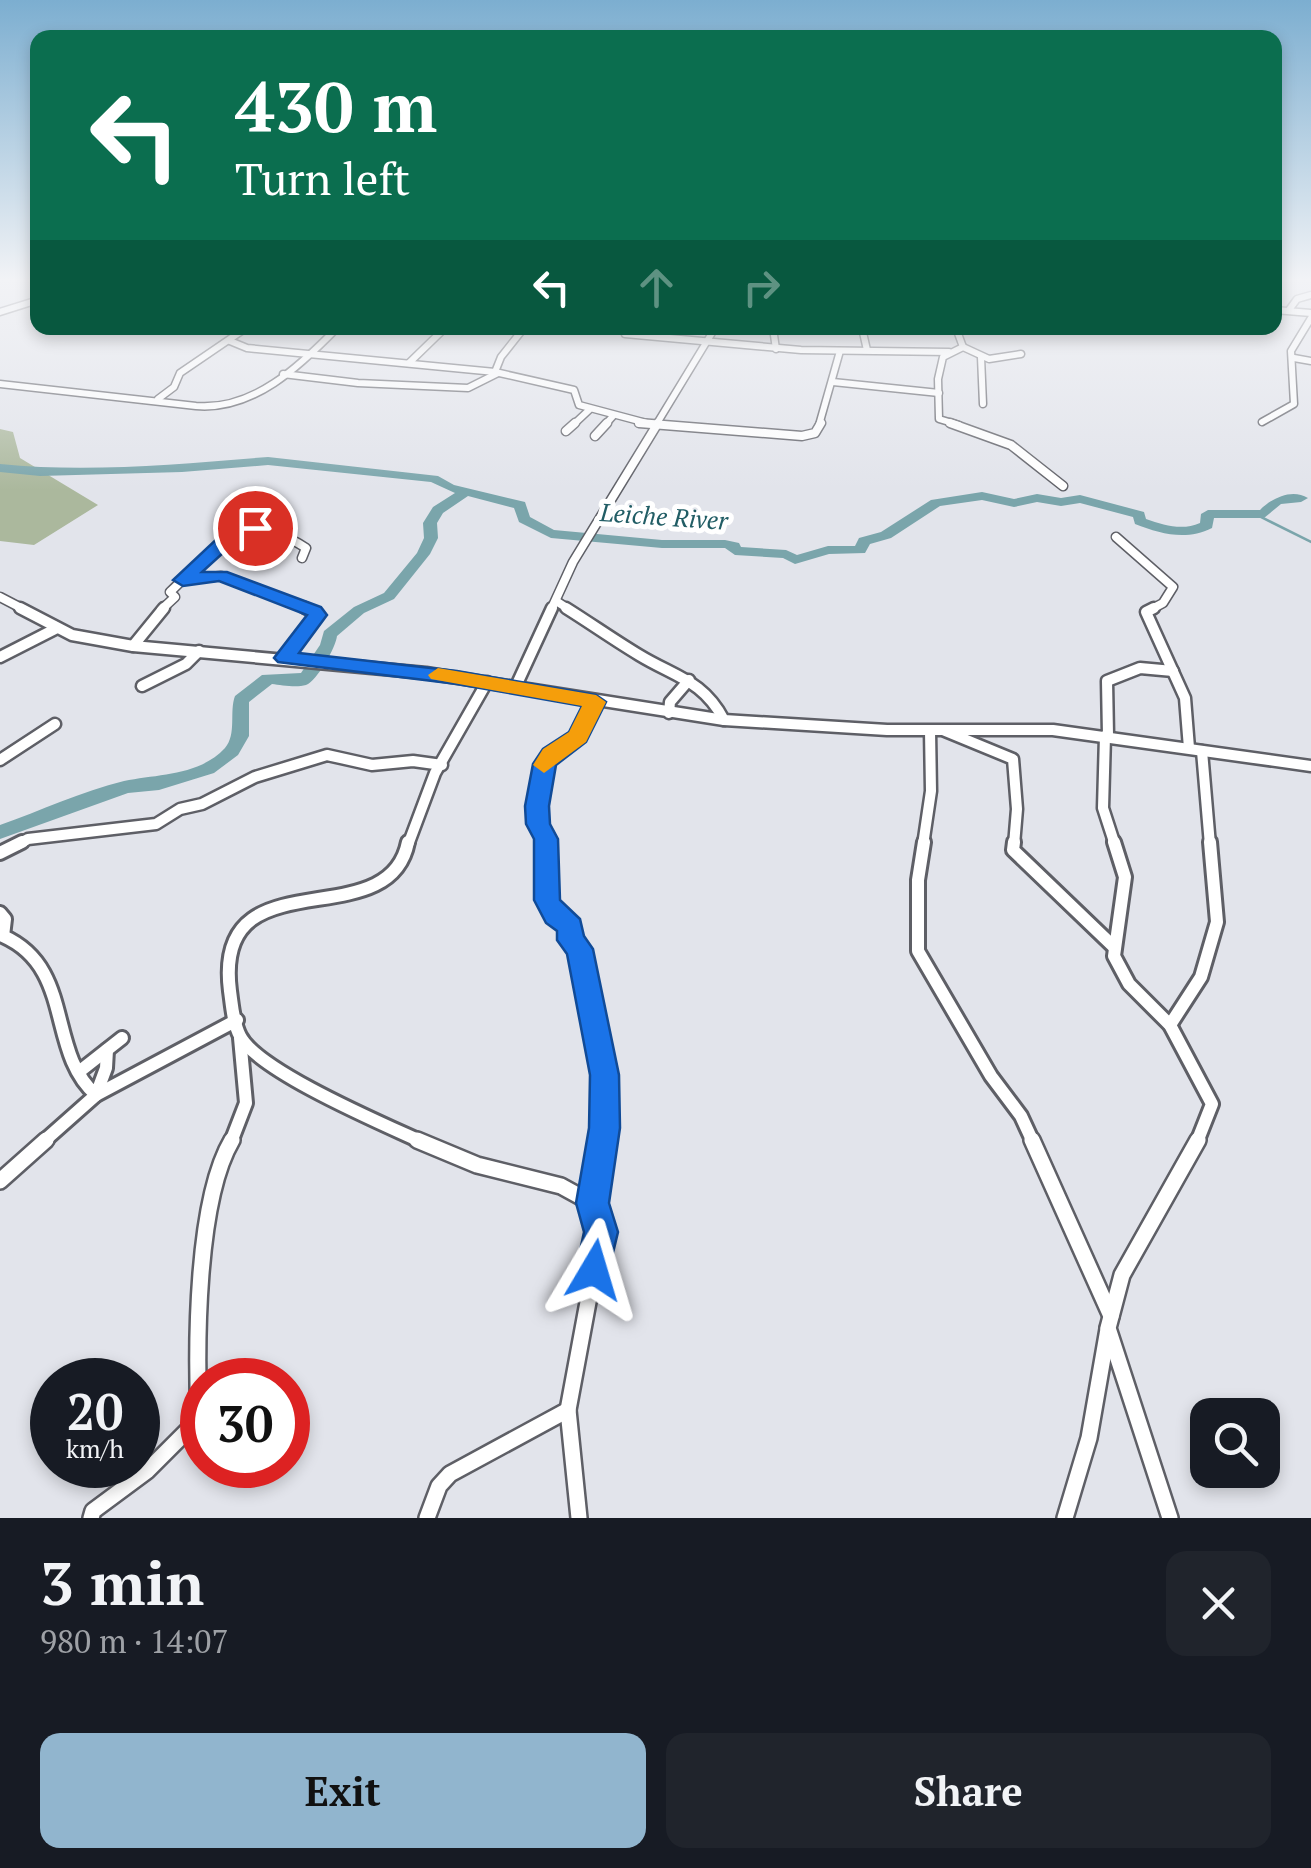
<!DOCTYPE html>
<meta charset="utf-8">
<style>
body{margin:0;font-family:"PT Serif",serif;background:#20242c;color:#f1f3f6;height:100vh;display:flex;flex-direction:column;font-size:38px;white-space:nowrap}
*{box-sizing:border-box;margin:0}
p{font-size:32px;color:#9ea1a6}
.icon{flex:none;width:55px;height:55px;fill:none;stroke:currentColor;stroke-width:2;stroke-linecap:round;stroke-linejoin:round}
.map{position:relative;height:1518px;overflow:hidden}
.sheet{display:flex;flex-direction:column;background:#171b24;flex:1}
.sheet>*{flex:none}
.hud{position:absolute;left:30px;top:30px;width:1252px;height:305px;border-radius:20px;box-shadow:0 5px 15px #0003;background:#0b6e4f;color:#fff;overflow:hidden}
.controls{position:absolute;left:1190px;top:1398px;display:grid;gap:20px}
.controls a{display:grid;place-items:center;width:90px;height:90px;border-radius:20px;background:#171b24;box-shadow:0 5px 15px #0003;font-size:50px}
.speed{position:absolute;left:30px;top:1358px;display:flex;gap:20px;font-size:50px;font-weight:700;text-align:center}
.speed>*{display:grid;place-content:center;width:130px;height:130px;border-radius:50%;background:#171b24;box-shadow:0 5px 15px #0003;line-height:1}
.speed small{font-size:25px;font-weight:400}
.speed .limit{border:15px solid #d22;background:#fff;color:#111}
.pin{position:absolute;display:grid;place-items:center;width:85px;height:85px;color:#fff;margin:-42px;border:5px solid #fff;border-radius:50%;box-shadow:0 2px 10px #0007}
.me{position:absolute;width:110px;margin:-55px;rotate:7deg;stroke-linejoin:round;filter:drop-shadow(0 0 8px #0008)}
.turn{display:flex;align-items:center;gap:35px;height:210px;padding:0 40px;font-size:45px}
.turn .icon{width:130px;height:130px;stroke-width:2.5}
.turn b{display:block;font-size:70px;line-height:85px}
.lanes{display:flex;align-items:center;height:95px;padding:0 40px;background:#0003;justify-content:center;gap:50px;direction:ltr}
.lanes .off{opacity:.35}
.round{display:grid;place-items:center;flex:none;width:105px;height:105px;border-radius:20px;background:#20242c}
.overview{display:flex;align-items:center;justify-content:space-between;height:170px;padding:0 40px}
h1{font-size:60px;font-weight:700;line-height:75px}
.cta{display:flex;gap:20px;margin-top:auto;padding:20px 40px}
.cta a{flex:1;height:115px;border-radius:20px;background:#91b5ce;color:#111;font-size:40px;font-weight:700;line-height:115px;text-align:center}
.cta a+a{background:#20242c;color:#f1f3f6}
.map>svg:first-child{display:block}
.green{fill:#abb89d}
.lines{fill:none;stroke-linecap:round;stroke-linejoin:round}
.stream{stroke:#7aa5ab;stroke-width:2.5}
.river{fill:#7aa5ab;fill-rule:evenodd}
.street-far4-casing{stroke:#5e5f66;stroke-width:9}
.street-far3-casing{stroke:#5e5f66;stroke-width:11}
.street-far2-casing{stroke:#5e5f66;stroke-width:15}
.street-far1-casing{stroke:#5e5f66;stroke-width:18}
.street-casing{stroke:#5e5f66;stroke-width:20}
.street-far4{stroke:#fff;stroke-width:6}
.street-far3{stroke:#fff;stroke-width:8}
.street-far2{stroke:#fff;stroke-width:10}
.street-far1{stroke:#fff;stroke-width:12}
.street{stroke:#fff;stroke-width:15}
.route{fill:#1a73e8;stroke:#114b97;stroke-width:2.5}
.slow{fill:#f59e0b}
.labels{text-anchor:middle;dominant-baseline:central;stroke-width:10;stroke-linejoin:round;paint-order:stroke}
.far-water-label{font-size:25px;font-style:italic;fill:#215d65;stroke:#fff}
</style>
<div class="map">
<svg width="1311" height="1518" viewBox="0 0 1311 1518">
<rect width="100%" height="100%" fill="#e2e4eb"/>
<polygon class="green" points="0,429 13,432 20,458 98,505 34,545 0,541"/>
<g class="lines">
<polyline class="stream" points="1253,513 1311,542"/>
<path class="river" d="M268,457L438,476L454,485L525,502L530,517L554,530L662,540H725L739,543L741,547L786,550L797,555L828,546H855L859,538L881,532L931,500L982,492L1014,499L1037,494L1061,498L1080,495L1144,512L1146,519C1164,525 1182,531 1200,523L1201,514L1208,510H1260C1272,498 1292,488 1308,498L1301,502L1281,504L1264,518H1214L1212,528C1186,541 1161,534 1135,524L1133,517L1080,503L1061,506L1037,502L1014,507L982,500L940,506L891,538L870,544L865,553L829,554L795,564L783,558L735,555L725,548H662L551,538L519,522L514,508L468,496L443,513L437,523L438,538L430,554L394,599L364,613L337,636C336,647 317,681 306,685C296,688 281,685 272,684L249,702V736L238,755L214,773L159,790L128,793L0,839V825C40,811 82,791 124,781C158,774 199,776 225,748C237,734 229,712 235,696L262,675L301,673L320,645L324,631L354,607L384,593L417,553L424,538L423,523L433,507L455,493L431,482L268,465L182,472L40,476L0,472V464C89,473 179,464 268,457Z"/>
<g class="street-far4-casing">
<g id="street-far4">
<polyline points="1275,310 1311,313"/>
<polyline points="1289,310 1297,299 1311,295"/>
<polyline points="0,312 38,300"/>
<polyline points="625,328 625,334 801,350 949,352"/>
<polyline points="773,328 776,349"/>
<polyline points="862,328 867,350"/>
<polyline points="956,328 963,347 943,357 938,379 939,419 959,425"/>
<polyline points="230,341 247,348 495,372 574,390 579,405 654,425"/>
<polyline points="963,347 989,359 1021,354"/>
<polyline points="981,357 983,404"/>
<polyline points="1294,358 1311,361"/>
<polyline points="409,363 445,328"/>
<polyline points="495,372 501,357 524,328"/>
<polyline points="283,374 358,383 468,388 498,373"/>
<polyline points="833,382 939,393"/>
<path d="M0,384L196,406C253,411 300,366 337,328"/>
<polyline points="158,399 174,387 180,373 246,328"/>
<polyline points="1262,422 1294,404 1291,351 1311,318"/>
<polyline points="573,425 589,410"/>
<polyline points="605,425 613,416"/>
<polyline points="656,425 715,328"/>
<polyline points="819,425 840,351"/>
</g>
</g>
<g class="street-far3-casing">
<g id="street-far3">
<polyline points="639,423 802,436 815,433 821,423"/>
<polyline points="950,423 1011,445 1063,486"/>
<polyline points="566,431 575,423"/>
<polyline points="595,436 607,423"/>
<polyline points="1116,537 1173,587 1163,603 1150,610"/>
<polyline points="183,580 221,576 311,610"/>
<polyline points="0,597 25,610"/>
<polyline points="556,601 570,610"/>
<path d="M161,610L175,597L170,592C217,548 239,504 306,548L302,558"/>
<polyline points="551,610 573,562 658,423"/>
</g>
</g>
<g class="street-far2-casing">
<g id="street-far2">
<polyline points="20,608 72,635 133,646 426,673 724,720 887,730 1053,730 1311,766"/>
<path d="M566,608C590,623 614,640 639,655C675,677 703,680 724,720"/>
<polyline points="1154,608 1146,612 1185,698 1189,748"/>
<polyline points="133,646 164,608"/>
<polyline points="0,657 57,628"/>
<polyline points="285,658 318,615 305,608"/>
<polyline points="142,686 186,664 199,651"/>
<polyline points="516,686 552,608"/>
<polyline points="669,713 670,702 689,680"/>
<polyline points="945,731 1013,759 1017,809 1014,845"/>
<polyline points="1108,735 1107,681 1140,668 1173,671"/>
<polyline points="1105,736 1103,808 1115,845"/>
<polyline points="1202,751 1210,845"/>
<polyline points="0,760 55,724"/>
<polyline points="17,845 28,839 156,824 180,809 202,804 255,777 327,755 372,765 413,761 442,765"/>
<polyline points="408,845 435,773 487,682"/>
<polyline points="546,845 538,825 537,806 544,764 578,737 595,702"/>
<polyline points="923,845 931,791 930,731"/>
</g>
</g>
<g class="street-far1-casing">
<g id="street-far1">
<path d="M408,842C389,940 212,852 230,991C232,1005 233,1023 240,1036C258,1071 383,1124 422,1142"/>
<path d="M546,842C547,876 540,905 571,926V940L580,949L606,1094L600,1142"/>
<polyline points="924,842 918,880 918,951 991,1076 1021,1116 1033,1142"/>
<polyline points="1014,842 1013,850 1113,946"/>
<polyline points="1114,842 1125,877 1114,956 1129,984 1170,1025 1212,1104 1197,1142"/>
<polyline points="0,853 22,842"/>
<path d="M0,913L5,919L3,936C75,968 46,1051 96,1095L106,1068L107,1050"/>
<polyline points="1170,1025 1201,977 1217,922 1210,842"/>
<polyline points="80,1071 122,1038"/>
<polyline points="43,1142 96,1095 237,1020"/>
<polyline points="231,1142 246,1103 240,1038"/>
</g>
</g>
<g class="street-casing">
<g id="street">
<polyline points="417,1140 477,1165 561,1186 592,1203 601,1232 568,1410 579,1518"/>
<polyline points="1032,1140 1111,1316"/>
<polyline points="0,1181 46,1140"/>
<polyline points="592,1203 600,1140"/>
<path d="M91,1518L93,1511L147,1471L199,1419C196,1346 196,1201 232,1140"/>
<polyline points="427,1518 439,1486 450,1474 568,1410"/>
<polyline points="1065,1518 1089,1438 1108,1329"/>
<polyline points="1170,1518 1108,1328 1122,1275 1198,1140"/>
</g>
</g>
<use href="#street-far4" class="street-far4"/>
<use href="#street-far3" class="street-far3"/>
<use href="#street-far2" class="street-far2"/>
<use href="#street-far1" class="street-far1"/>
<use href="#street" class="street"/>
</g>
<linearGradient id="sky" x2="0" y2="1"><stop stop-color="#7caed0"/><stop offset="0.57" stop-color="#f2f3f6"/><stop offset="1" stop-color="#f2f3f6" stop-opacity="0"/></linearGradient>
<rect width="1311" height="490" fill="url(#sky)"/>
<polygon class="route" points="255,522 261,524 261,531 235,542 202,572 227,572 321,607 327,615 299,653 457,671 596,695 606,702 586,742 556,765 549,806 550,824 558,839 560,900 580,919 584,936 593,949 619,1075 620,1128 609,1203 618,1232 606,1282 594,1287 581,1282 576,1270 584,1232 576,1203 589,1128 590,1075 567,954 557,940 557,931 546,923 534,900 534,839 526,824 525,806 533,764 543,749 569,732 582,706 457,684 278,662 274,658 307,615 219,581 183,586 173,580 222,534"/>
<polygon class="slow" points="438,668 596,695 606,702 586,742 544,773 533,765 543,749 569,732 582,706 431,679 428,675"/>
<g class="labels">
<g class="far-water-label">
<text transform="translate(664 516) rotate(4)">Leiche River</text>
</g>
</g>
</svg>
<div class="controls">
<a><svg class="icon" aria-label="search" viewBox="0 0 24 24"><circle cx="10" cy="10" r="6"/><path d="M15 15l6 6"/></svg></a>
</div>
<div class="speed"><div>20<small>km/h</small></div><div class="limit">30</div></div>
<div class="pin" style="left:255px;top:528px;background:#d93025"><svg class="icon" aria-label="arrive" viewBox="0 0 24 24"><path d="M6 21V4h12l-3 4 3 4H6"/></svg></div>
<svg class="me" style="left:594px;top:1270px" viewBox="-20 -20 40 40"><path d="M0-17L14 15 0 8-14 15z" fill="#1a73e8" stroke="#fff" stroke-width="4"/></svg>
<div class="hud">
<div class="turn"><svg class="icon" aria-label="left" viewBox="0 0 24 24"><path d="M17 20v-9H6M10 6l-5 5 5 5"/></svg><div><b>430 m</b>Turn left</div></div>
<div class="lanes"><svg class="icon" aria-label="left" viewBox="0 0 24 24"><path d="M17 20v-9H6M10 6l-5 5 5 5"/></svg><svg class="icon off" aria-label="ahead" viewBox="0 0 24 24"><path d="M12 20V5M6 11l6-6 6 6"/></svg><svg class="icon off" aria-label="right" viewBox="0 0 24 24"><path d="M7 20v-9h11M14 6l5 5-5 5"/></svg></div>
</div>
</div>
<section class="sheet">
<div class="overview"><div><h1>3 min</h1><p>980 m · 14:07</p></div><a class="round"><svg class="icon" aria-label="close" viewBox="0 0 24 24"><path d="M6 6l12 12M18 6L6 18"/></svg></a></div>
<div class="cta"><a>Exit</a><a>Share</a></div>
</section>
